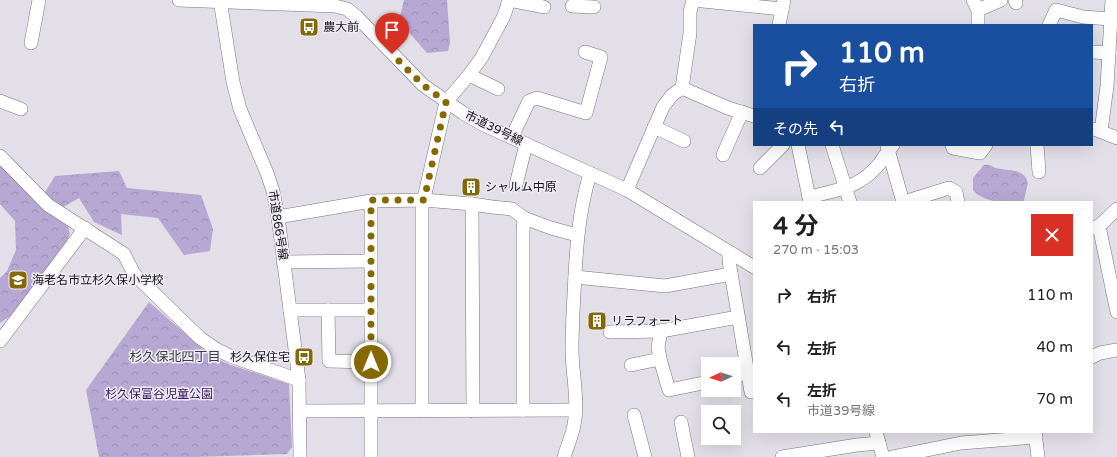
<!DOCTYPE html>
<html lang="ja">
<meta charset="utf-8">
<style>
body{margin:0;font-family:"Varela Round","Noto Sans JP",sans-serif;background:#f6f6f6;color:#202124;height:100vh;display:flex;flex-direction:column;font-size:15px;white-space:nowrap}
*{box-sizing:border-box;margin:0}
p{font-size:13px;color:#757577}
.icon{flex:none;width:22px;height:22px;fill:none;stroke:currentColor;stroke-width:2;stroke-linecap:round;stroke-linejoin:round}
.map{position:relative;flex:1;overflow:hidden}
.drawer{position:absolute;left:753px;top:201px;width:340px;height:232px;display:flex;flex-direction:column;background:#fff;border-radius:0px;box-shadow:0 4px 16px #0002}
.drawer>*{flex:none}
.banner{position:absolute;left:753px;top:24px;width:340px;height:122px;border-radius:0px;box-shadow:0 4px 16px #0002;background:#1a4fa0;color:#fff;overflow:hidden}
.needle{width:26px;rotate:266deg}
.buttons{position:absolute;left:701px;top:357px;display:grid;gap:8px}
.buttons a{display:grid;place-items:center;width:40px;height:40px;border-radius:0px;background:#fff;box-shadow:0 4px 16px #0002;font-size:20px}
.pin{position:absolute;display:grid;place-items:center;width:34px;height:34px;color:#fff;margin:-41px -17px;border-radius:50% 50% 50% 0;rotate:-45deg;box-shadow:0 0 4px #0007}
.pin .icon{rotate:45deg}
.me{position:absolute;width:44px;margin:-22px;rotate:0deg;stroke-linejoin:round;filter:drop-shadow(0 0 3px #0008)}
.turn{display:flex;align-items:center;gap:14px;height:84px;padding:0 20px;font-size:18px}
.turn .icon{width:52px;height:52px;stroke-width:2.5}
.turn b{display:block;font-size:28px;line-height:34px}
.then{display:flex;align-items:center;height:38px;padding:0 20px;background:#0003;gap:8px;font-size:15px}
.round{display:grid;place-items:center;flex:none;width:42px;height:42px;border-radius:0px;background:#f6f6f6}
.head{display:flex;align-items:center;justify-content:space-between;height:68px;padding:0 20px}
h1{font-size:24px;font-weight:700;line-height:30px}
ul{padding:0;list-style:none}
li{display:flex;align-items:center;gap:12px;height:52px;padding:0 20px}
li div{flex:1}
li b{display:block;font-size:15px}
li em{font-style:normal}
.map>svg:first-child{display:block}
.forest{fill:url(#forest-crowns)}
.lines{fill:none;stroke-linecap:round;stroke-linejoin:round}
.minor-casing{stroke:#78757d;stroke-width:14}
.minor{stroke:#fff;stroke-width:13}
.route{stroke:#846902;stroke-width:7;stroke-dasharray:0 12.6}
.labels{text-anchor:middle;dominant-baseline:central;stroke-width:3;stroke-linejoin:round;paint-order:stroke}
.poi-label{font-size:12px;fill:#161518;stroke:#efecf5;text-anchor:start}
.street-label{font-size:12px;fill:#161518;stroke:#efecf5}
.park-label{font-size:12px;fill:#38155e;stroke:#efecf5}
.neighbourhood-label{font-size:13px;fill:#3d3a41;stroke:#efecf5}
</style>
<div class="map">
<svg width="1117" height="457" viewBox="0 0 1117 457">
<defs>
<pattern id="forest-crowns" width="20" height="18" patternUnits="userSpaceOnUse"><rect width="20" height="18" fill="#b7a7d3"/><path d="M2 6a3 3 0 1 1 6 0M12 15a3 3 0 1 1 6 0" fill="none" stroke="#9d8fb4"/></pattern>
</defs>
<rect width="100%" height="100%" fill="#e2dfe8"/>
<g class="forest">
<polygon points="404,0 447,0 450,43 448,51 427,53 399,21"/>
<polygon points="0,163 68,226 70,234 64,246 15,313 0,323 0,278 7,271 16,250 15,221 0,204"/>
<path d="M984,165C991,164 990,166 996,168C1006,171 1022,168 1027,180C1029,186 1024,196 1024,202C1006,202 985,204 973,190V178Z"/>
<polygon points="119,171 127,188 201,195 213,229 210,251 184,255 158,218 121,214 122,235 94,222 79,198 58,210 44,194 55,176"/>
<polygon points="149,302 204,350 225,363 289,384 292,447 287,454 195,457 99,457 86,390"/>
</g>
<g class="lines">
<g class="minor-casing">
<g id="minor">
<polyline points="179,0 335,6 347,9 356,16 423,85 463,113 484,125 627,190 754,267"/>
<polyline points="220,0 233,82 240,109 267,173 273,191 278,217 299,380 300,457"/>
<polyline points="509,0 544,7"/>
<polyline points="693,0 782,9"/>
<polyline points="973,0 978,10 978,25"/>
<polyline points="1015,0 1016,3"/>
<polyline points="572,6 594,7"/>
<polyline points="978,10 1001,0"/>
<polyline points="779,25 784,0"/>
<polyline points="1049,25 1056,10 1083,17 1111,19"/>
<polyline points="31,43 39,0"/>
<polyline points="1092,52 1109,53"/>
<polyline points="469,75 498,89"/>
<polyline points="682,88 728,108 754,116"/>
<polyline points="0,101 21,109"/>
<polyline points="654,127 684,141"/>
<polyline points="1094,129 1117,138"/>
<polyline points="1101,131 1107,86 1112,0"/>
<polyline points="512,137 529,101 537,98 586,113 601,57 585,52"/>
<polyline points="798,145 810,202"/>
<polyline points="832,145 850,202"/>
<polyline points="952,145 953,148 980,153 986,145"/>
<polyline points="1037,145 1039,172"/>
<polyline points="887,146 903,202"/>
<polyline points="723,155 742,112"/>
<polyline points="0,156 48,205 124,254 134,274 200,338 216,349 230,356 299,380"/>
<polyline points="760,168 783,145"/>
<polyline points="516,185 526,144"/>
<polyline points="627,190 663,107 672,95 682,88 690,33 690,12 693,0"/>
<path d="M809,197C838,190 860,188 880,163C884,157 888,151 893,145"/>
<polyline points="371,201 371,457"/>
<polyline points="904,202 949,188 956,192 958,202"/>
<polyline points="472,204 473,411"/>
<polyline points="278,217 371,201 424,200 472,204 492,207 512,209 524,218 551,228 577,235"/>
<polyline points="1099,226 1117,312"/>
<polyline points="1092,228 1099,226 1117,209"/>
<polyline points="729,252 729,261 751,392"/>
<polyline points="283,262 371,261"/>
<polyline points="575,277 665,286 731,274"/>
<polyline points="290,310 371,310"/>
<polyline points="328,310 329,361 371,362"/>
<polyline points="661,331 658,347 660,359 669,390 708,382"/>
<polyline points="610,332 661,331 738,317"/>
<polyline points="0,341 85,228"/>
<polyline points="1092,357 1100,353 1117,350"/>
<polyline points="631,365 660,359"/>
<polyline points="734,376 748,373"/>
<polyline points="523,410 523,231 524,218"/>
<polyline points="300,411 575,410"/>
<polyline points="422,411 422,207 446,102 469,75 482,57 504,16 509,0"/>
<polyline points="634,415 645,457"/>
<polyline points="681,422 688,457"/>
<polyline points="876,432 883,457"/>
<polyline points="1035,432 1038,457"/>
<path d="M564,457C567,447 572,436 574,425C579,402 572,373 572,349C572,331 573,312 574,294C576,253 578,213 590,174"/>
<polyline points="782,457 857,445 879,443"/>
<polyline points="892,457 961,443 1036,437"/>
</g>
</g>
<use href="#minor" class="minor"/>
</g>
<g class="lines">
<polyline class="route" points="371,362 371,200 424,200 446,102 423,85 392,54"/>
</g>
<defs>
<g id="bus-square" transform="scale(1)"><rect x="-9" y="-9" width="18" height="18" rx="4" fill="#846902" stroke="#efecf5"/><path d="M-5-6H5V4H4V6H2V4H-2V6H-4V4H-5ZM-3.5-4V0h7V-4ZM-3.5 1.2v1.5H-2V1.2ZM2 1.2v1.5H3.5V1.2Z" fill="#fff"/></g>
<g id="building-square" transform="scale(1)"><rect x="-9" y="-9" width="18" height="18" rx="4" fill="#846902" stroke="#efecf5"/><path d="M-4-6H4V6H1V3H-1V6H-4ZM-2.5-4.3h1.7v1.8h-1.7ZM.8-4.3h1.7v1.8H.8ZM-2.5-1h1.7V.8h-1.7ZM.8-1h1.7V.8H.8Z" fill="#fff"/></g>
<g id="school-square" transform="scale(1)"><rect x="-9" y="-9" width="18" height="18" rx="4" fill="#846902" stroke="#efecf5"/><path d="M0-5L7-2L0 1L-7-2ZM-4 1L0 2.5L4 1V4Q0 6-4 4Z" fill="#fff"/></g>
</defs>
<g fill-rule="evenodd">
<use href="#bus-square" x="309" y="27"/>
<use href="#building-square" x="471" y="187"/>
<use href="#school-square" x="18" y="280"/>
<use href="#building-square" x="597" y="321"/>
<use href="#bus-square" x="304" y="357"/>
</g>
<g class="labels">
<g class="poi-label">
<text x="323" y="27">農大前</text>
<text x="485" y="187">シャルム中原</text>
<text x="32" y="280">海老名市立杉久保小学校</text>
<text x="611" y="321">リラフォート</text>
<text x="290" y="357" text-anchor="end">杉久保住宅</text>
</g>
<g class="street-label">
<text transform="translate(494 128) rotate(26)">市道39号線</text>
<text transform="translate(278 225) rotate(81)">市道866号線</text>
</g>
<g class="park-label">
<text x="159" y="394">杉久保富谷児童公園</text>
</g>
<g class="neighbourhood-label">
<text x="175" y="357">杉久保北四丁目</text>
</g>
</g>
</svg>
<div class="buttons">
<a><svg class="needle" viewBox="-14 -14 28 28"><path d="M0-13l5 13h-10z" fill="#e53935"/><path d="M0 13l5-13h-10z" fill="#757577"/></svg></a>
<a><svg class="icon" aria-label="search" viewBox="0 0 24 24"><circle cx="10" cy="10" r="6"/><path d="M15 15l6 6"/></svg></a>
</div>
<div class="pin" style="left:392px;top:54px;background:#d93025"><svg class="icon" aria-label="arrive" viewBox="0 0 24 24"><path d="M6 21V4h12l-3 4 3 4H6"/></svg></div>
<svg class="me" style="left:371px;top:362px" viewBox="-20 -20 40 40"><circle r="17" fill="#846902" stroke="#fff" stroke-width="3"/><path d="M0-11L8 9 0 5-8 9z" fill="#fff"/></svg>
<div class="banner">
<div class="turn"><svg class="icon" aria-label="right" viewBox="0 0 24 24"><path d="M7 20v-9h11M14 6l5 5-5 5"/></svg><div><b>110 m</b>右折</div></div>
<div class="then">その先<svg class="icon" aria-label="left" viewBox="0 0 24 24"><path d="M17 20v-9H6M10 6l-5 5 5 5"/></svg></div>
</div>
<section class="drawer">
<div class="head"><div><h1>4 分</h1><p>270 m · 15:03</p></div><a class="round" style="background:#d93025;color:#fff"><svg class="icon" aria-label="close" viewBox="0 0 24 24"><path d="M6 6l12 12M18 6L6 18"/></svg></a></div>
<ul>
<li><svg class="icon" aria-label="right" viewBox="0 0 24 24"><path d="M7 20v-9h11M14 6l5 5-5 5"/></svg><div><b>右折</b></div><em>110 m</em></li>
<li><svg class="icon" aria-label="left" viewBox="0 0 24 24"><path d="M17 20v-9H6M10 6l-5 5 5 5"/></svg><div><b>左折</b></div><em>40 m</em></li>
<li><svg class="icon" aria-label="left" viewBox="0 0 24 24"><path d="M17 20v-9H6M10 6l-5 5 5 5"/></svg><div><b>左折</b><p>市道39号線</p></div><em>70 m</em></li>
</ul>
</section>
</div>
